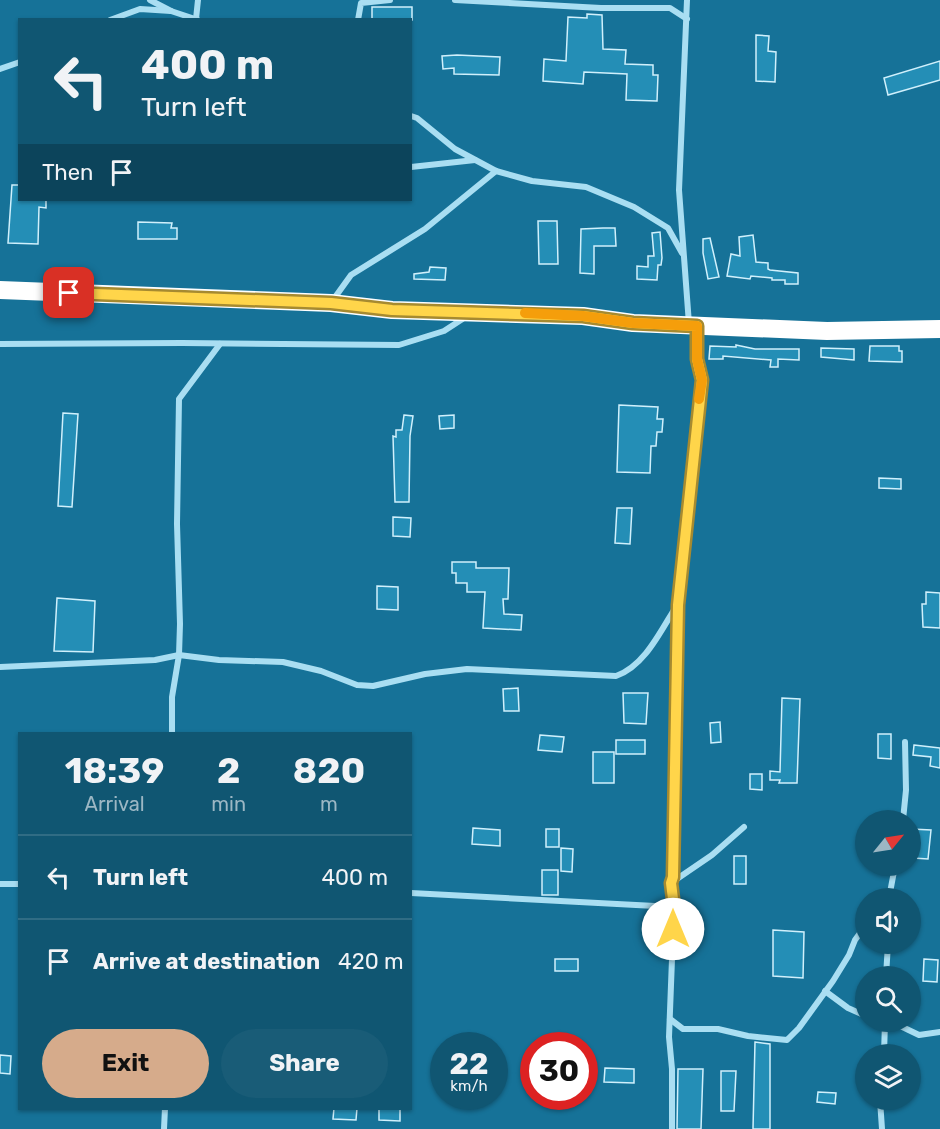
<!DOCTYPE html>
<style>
body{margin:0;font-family:Rubik,sans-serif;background:#195c77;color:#f1f3f6;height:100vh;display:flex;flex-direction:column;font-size:22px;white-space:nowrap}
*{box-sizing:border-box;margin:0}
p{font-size:20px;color:#9cb7c4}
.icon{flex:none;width:33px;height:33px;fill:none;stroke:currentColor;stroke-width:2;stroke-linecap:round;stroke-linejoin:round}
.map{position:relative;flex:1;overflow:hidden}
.drawer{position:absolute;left:18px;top:732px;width:394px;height:378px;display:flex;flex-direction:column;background:#105672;border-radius:0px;box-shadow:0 2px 4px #0004}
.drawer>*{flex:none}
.guide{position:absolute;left:18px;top:18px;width:394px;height:183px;border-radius:0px;box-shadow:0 2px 4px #0004;background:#105672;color:#f1f3f6;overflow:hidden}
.needle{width:39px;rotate:60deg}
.controls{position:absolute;left:855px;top:810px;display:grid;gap:12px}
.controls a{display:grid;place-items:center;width:66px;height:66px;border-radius:50%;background:#105672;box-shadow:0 2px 4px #0004;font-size:30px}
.speed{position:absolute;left:430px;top:1032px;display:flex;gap:12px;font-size:30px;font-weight:700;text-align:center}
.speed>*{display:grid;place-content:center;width:78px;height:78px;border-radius:50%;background:#105672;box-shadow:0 2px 4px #0004;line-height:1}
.speed small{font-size:15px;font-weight:400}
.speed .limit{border:9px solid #d22;background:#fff;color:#111}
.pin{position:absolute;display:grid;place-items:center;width:51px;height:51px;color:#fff;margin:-26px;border-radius:12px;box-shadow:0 3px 9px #0006}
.me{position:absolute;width:66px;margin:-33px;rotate:0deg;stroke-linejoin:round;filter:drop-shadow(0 0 4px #0008)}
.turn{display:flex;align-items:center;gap:21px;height:126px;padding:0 24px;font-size:27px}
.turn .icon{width:78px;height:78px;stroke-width:2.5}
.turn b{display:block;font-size:42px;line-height:51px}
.then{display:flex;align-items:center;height:57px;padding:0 24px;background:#0003;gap:12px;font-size:22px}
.eta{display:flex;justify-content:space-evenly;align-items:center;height:102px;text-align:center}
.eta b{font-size:36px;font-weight:700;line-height:42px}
.primary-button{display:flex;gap:12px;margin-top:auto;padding:12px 24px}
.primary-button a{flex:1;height:69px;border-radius:36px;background:#d6ab8b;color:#111;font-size:24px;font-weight:700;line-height:69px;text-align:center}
.primary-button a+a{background:#195c77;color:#f1f3f6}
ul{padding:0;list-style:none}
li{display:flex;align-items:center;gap:18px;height:84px;padding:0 24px;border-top:2px solid #306c84}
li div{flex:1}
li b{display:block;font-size:22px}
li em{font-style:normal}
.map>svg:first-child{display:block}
.building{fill:#248eb6;stroke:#d0f0fc;stroke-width:1.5}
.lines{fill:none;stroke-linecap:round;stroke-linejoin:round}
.street{stroke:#a9def2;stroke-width:6}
.highway{stroke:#fff;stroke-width:18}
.route-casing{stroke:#a68a30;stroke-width:15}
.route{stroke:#ffd54a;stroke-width:10}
.slow{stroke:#f59e0b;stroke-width:10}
</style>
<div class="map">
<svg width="940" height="1129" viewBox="0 0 940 1129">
<rect width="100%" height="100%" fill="#167298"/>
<g class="building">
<rect x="372" y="7" width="40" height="13"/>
<polygon points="587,14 602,15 603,49 626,50 625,64 653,65 653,75 658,75 657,101 626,100 627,74 584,72 583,84 543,81 544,59 566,61 568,17 587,18"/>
<polygon points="756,35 769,36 768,51 776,52 775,82 756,81"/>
<polygon points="457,55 500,57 499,75 454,74 454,68 443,69 442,56"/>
<polygon points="940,61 940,80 888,95 884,78"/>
<polygon points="12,185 20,185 20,200 46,200 46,208 39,207 38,244 8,243"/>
<polygon points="538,221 557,221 558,264 539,264"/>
<polygon points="138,222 172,223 171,228 177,228 177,239 138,239"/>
<polygon points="603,228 615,228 616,246 594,246 594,274 580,273 581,229"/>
<polygon points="660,232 662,258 661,265 658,265 657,280 637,279 637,266 648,267 648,256 654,256 652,233"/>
<polygon points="753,235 756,262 768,263 768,269 770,270 798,273 798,284 785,284 785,280 772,280 772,278 751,276 750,279 727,276 731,254 740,256 739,237"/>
<polygon points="710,238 719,277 708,279 703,253 703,239"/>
<polygon points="430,267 446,268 445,280 414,279 414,274 429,272"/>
<polygon points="736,345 755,349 799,349 799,360 778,359 778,367 770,367 771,360 723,356 723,359 709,359 710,346 736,347"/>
<polygon points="870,346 899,346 899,351 902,351 902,362 869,361"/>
<polygon points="821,348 854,349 854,360 821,357"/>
<polygon points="619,405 658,407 657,419 663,419 662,432 657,432 656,446 651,446 650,473 617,472"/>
<polygon points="63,413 78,414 72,507 58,506"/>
<polygon points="404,415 413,416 410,436 409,502 395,502 393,436 396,437 396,430 402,430"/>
<polygon points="454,415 454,428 440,429 439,416"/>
<polygon points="879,478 901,479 901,489 879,488"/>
<polygon points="617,508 632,508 630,544 615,543"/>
<polygon points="393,517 411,518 410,537 393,536"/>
<polygon points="452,562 476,562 476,568 509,568 508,599 503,599 504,614 522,615 521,630 483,628 485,592 467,592 467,583 456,583 456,573 452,573"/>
<polygon points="377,586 398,587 398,610 377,609"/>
<polygon points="926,592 940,593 940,628 923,627 922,604 926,604"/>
<polygon points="57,598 95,601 93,652 54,651"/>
<polygon points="518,688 519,711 504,711 503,689"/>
<polygon points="623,693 648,693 646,724 624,723"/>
<polygon points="782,698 800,699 797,783 779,783 780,780 770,780 770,771 780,772"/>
<polygon points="720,722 721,742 711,743 710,723"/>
<polygon points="878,734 891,734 891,759 878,758"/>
<polygon points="540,735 564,737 562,752 538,750"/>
<rect x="616" y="740" width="29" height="14"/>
<polygon points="914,745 940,748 940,768 930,766 931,757 913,755"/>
<rect x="593" y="752" width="21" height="31"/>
<polygon points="750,774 762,774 762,790 750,789"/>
<polygon points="473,828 500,830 500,846 472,844"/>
<rect x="546" y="829" width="13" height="18"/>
<polygon points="911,829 931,830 928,859 913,858 914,839 911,839"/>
<polygon points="561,848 573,849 572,872 561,871"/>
<rect x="734" y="856" width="12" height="28"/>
<rect x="542" y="870" width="16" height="25"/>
<polygon points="773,930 804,932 803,978 773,976"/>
<rect x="555" y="959" width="23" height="12"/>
<polygon points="924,959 938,960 937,982 923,981"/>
<polygon points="755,1042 770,1044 770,1129 753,1129"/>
<polygon points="0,1055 11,1056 10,1074 0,1073"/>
<polygon points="605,1068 634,1069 634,1083 604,1082"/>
<polygon points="678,1069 703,1069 701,1129 677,1129"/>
<polygon points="721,1071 736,1071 734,1111 721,1111"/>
<polygon points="818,1092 836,1093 835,1104 817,1102"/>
<polygon points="334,1108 357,1108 356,1120 333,1119"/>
<polygon points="379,1108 400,1108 400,1121 379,1120"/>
</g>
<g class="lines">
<g class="street">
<polyline points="150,0 171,11 198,20"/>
<polyline points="455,0 601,8 670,8 687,19"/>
<polyline points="687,0 679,190 689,324"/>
<polyline points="196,19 198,0"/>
<polyline points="110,20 140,9 171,11"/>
<polyline points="358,20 361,3 390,0"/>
<polyline points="0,69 20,62"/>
<polyline points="411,116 417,118 455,149 496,171 532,181 586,187 634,207 668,228 682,253"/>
<polyline points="411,167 475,160"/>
<polyline points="333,300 351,275 425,229 496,171"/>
<polyline points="0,344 182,343 399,345 444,331 464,318"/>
<path d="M0,667L155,660L179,655L219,660L283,662L321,671L357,685L373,686L425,674L467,669L616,676C645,666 661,630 677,605"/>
<polyline points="172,734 172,697 179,655 180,624 177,524 179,399 220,344"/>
<polyline points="903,820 906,790 905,742"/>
<polyline points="671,883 712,855 744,827"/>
<polyline points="0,884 20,884"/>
<polyline points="411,893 674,907"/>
<polyline points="889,898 895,866"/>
<polyline points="886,976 888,944"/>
<polyline points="825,991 848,1008 866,1016"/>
<polyline points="670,1019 683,1029 718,1029 748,1036 787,1040 799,1028 833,981 849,955 855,940 866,925"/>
<polyline points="892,1022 919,1035 940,1032"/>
<polyline points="884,1054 885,1022"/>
<polyline points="880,1100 882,1129"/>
<polyline points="164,1129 165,1108"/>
<polyline points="672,1129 672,1069 669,1037 674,907 671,883 673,877 677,605 702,380 697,359 697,329"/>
</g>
<polyline class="highway" points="0,290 331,303 392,310 583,316 633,323 827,331 940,329"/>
</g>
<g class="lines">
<g class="route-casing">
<polyline id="route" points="69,293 331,303 392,310 583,316 633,323 697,326 697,359 702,380 678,605 673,877 671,883 674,907 673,929"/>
</g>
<use href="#route" class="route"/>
<polyline class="slow" points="525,313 583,316 633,323 697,326 697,359 702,380 699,399"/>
</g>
</svg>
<div class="controls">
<a><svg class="needle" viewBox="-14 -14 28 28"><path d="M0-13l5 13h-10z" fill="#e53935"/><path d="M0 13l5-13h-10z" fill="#9cb7c4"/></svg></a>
<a><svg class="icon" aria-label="sound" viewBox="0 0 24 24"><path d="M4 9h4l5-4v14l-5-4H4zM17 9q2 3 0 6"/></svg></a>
<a><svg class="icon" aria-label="search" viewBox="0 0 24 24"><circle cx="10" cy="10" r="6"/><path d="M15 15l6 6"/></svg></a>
<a><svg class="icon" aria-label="layers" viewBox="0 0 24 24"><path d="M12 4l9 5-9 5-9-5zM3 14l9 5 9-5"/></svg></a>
</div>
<div class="speed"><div>22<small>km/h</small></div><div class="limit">30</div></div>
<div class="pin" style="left:69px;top:293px;background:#d93025"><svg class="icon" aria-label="arrive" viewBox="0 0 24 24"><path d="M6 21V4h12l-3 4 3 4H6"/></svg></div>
<svg class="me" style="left:673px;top:929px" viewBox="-20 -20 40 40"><circle r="19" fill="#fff"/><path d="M0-13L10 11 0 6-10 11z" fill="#ffd54a"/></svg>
<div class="guide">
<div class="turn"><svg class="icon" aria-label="left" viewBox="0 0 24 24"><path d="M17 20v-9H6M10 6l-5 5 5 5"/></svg><div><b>400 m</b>Turn left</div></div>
<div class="then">Then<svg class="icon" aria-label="arrive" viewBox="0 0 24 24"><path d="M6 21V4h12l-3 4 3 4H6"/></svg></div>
</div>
<section class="drawer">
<div class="eta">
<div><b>18:39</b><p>Arrival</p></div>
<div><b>2</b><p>min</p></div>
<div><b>820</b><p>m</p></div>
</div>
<ul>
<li><svg class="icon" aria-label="left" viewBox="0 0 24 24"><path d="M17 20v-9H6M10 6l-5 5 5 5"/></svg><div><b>Turn left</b></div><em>400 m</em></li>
<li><svg class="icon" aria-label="arrive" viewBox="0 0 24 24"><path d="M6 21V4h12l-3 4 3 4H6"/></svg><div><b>Arrive at destination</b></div><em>420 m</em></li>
</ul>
<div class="primary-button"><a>Exit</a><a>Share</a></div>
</section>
</div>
